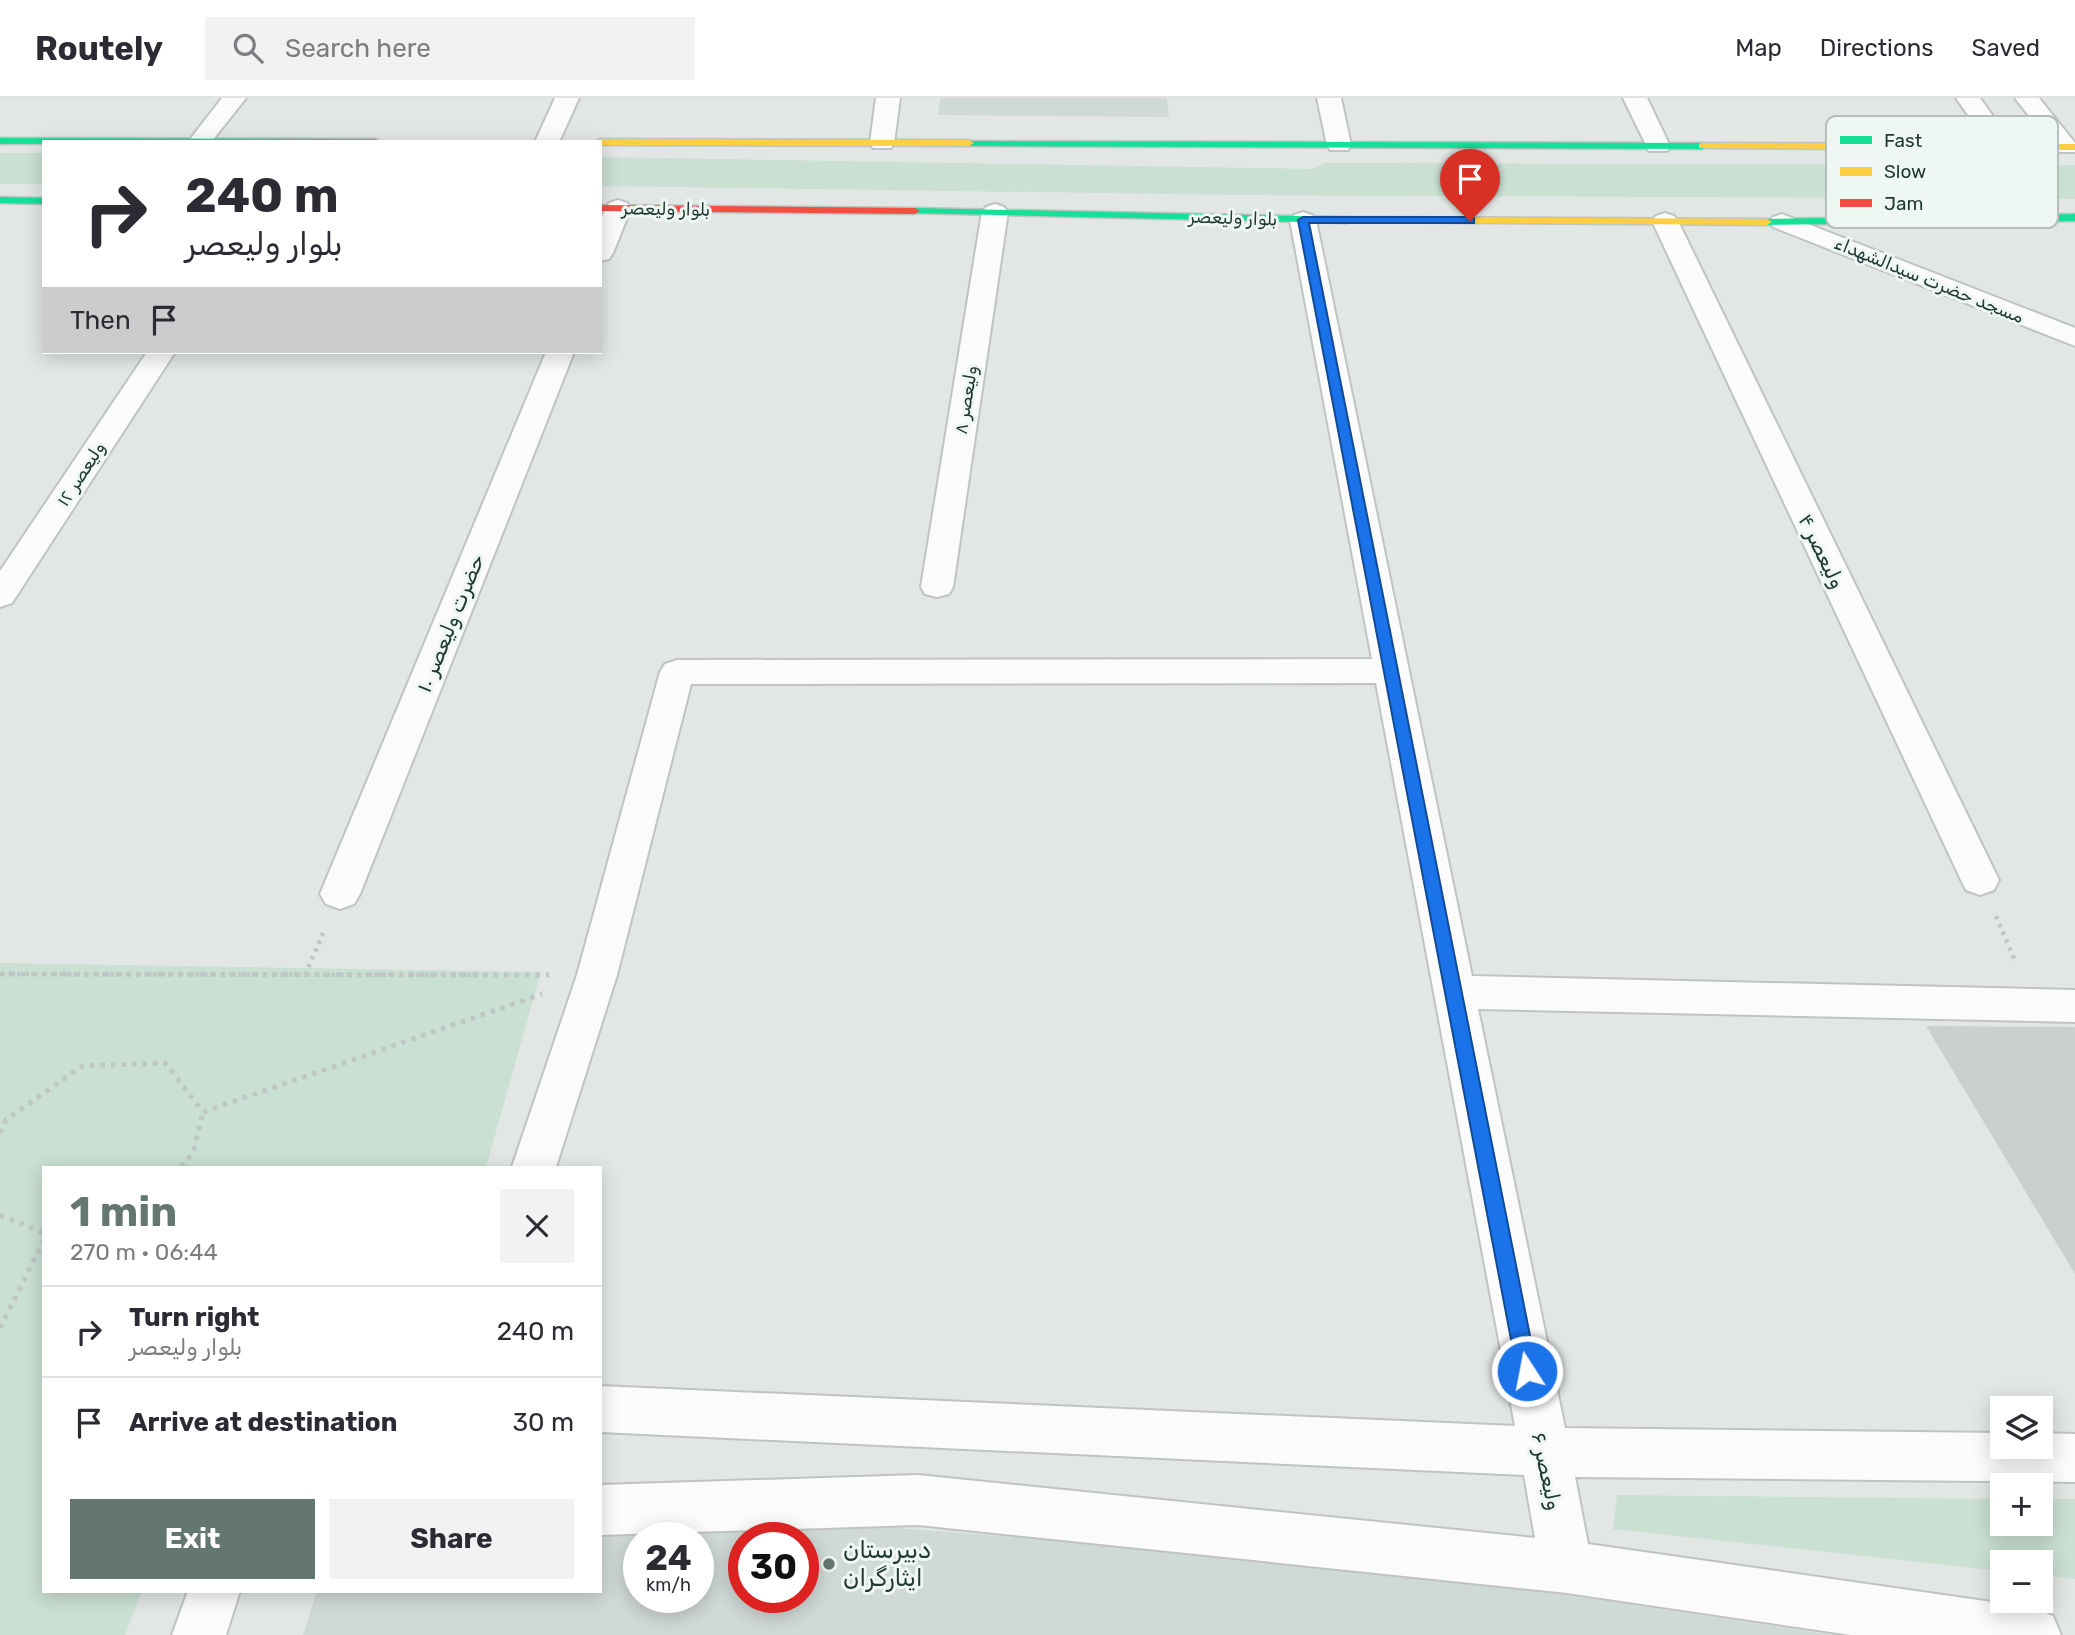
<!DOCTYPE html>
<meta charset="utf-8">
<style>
body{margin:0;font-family:Rubik,"Noto Naskh Arabic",sans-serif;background:#f2f2f3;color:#2b2b33;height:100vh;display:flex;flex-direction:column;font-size:26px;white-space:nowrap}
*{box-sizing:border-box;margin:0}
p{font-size:23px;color:#7c7c81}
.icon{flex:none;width:38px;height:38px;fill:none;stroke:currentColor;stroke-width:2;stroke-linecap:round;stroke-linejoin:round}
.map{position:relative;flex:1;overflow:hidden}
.side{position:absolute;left:42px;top:1068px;width:560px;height:427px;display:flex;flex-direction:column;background:#fff;border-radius:0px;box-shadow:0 4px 18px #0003}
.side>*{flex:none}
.top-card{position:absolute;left:42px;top:42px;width:560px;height:214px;border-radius:0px;box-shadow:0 4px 18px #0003;background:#fff;color:#2b2b33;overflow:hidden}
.tools{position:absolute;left:1990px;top:1298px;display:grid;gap:14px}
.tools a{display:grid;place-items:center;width:63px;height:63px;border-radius:0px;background:#fff;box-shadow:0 4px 18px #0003;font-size:35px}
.speed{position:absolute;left:623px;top:1424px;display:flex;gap:14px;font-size:35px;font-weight:700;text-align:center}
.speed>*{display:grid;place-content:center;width:91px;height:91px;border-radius:50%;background:#fff;box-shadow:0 4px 18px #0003;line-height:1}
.speed small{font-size:18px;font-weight:400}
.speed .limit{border:10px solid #d22;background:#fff;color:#111}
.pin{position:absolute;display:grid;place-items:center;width:60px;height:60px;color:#fff;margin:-72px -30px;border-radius:50% 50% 50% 0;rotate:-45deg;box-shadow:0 0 7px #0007}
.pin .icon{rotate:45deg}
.me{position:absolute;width:77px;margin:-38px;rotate:349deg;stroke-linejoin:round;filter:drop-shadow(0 0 5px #0008)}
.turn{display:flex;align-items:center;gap:24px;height:147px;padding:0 28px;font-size:32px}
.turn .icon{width:91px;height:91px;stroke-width:2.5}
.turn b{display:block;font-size:49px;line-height:60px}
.then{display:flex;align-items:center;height:66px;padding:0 28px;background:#0003;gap:14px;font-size:26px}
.round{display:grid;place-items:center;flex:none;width:74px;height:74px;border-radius:0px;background:#f2f2f3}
.headline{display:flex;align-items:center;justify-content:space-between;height:119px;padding:0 28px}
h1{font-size:42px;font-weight:700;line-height:52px;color:#647672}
.button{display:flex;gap:14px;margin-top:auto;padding:14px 28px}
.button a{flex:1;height:80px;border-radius:0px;background:#647672;color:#fff;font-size:28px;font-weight:700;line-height:80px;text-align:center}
.button a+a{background:#f2f2f3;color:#2b2b33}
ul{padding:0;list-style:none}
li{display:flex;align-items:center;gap:21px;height:91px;padding:0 28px;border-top:2px solid #e1e1e2}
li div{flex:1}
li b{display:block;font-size:26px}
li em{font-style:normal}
header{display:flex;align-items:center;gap:42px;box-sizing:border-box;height:98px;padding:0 35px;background:#fff;border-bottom:2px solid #e1e1e2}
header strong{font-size:33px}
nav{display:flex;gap:38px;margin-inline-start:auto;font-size:24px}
.search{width:490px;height:63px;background:#f2f2f3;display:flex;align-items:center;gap:18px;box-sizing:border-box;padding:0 24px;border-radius:0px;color:#7c7c81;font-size:26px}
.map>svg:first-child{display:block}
.built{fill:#cfd9d5;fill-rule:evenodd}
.green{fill:#cae0d2}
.building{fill:#cad0ce}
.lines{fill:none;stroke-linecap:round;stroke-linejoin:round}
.street-casing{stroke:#bfc4c2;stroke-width:4}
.fast-casing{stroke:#bdc5c2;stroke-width:3}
.slow-casing{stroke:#bdc5c2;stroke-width:3}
.jam-casing{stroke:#bdc5c2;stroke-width:3}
.path-far1{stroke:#bfc7c6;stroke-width:4.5;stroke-dasharray:3.5 5;stroke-linecap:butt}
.path{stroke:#bfc7c6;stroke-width:5;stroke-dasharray:4.5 6;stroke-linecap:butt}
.street{fill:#fbfbfb;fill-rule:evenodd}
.fast{fill:#16e098;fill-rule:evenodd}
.slow{fill:#ffcf43;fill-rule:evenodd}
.jam{fill:#f24e42;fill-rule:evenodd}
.route{fill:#1a73e8;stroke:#114b97;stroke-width:2}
.poi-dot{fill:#647672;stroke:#eff7f3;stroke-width:2.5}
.labels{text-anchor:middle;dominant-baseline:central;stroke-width:6;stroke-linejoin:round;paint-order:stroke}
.far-street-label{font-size:18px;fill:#203934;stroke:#eff7f3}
.street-label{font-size:21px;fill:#203934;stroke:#eff7f3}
.near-poi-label{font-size:24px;fill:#203934;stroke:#eff7f3;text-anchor:start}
.key{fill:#eff7f3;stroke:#b1beba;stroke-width:2}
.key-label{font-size:19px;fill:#203934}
</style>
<header>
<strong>Routely</strong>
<div class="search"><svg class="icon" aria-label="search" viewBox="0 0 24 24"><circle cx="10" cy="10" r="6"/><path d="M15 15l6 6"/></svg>Search here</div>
<nav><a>Map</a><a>Directions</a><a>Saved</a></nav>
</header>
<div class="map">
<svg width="2075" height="1537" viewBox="0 0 2075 1537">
<rect width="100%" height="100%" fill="#e2e7e5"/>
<g class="built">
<polygon points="940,0 1167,0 1169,19 938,17"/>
<path d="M857,1427L1355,1465L1833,1537H303L317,1493H600V1438ZM639,1440H698V1500H639ZM744,1440H803V1500H744Z"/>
</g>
<g class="green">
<rect x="0" y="55" width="44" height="31"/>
<polygon points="600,59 1314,71 1323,65 2075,67 2075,101 1238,97 600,88"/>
<polygon points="0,865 541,874 486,1069 44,1069 44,1493 142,1493 125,1537 0,1537"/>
<polygon points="1617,1397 2002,1401 2002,1426 2040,1426 2041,1401 2075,1401 2075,1481 2041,1477 2040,1465 2002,1465 2002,1473 1613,1431"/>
</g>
<polygon class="building" points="1926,928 2075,929 2075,1176"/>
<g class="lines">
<g class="street-casing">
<g id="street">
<polygon points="222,0 246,0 211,44 188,44"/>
<polygon points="555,0 579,0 559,44 535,44"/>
<polygon points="876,0 900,0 894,45 891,50 873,50 870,45"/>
<polygon points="1317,0 1341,0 1351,47 1348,52 1330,52 1327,47"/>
<polygon points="1623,0 1647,0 1670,48 1667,53 1649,53"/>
<polygon points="1956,0 1980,0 2015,49 2012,54 1994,54"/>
<polygon points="2015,0 2039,0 2075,45 2075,54 2057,54"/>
<polygon points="618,102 627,105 631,110 613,155 609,161 600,163 600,122 609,105"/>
<polygon points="995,106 1004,109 1008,114 953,489 949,496 937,499 925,496 921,489 982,114 986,109"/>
<polygon points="1303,114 1312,117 1316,122 1472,878 2075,892 2075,924 1478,911 1565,1330 2002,1335 2002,1349 2040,1349 2040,1335 2075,1336 2075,1384 1575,1379 1588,1446 2034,1510 2053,1518 2061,1537 1851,1537 1567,1495 918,1427 600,1437 600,1387 918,1377 1535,1440 1524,1377 600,1334 600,1288 1515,1328 1376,585 691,586 617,877 556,1069 512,1069 577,877 660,574 665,566 677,562 1372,561 1290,122 1294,117"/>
<polygon points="1665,115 1674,118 1678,123 1999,782 1994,792 1980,797 1966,792 1961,782 1652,123 1656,118"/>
<polygon points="1782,116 2075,230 2075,248 1773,129 1769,124 1773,119"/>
<polygon points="147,254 175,254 12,505 0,509 0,473"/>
<polygon points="546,254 574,254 360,796 354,806 340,811 326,806 320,796"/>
<polygon points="188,1493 240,1493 226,1537 172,1537"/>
</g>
</g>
<g class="fast-casing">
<g id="fast">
<polygon points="0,40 375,41 380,44 0,46"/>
<polygon points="966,43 1702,45 1707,48 1702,51 969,48 966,47"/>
<polygon points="0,99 44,100 44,106 0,105"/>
<polygon points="915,110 1347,119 1352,122 1347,125 911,115 910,113"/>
<polygon points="2075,116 2075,123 1767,127 1762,124 1767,121"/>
</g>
</g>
<g class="slow-casing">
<g id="slow">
<polygon points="600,41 969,42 974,45 969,48 600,47 600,44 595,44"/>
<polygon points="1702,45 2075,46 2075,52 1699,50 1699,46"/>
<polygon points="1347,119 1767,121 1772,124 1767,127 1343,124 1343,120"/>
</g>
</g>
<g class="jam-casing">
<polygon id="jam" points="600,107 915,110 920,113 915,116 600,113"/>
</g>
<g class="path-far1">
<polyline points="1996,818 2016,865"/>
<polyline points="0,876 478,877"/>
<polyline points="305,877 324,833"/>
</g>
<g class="path">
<polyline points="0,876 549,877"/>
<polyline points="203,1014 542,896"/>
<polyline points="0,1035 6,1022 82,968 165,965 203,1014"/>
<polyline points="181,1069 193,1055 203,1014"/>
<polyline points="0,1117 44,1135"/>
<polyline points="0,1230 44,1142"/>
</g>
<use href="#street" class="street"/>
<use href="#fast" class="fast"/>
<use href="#slow" class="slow"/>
<use href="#jam" class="jam"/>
</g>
<polygon class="route" points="1470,119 1474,120 1474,125 1309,125 1537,1273 1534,1279 1527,1282 1520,1279 1517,1273 1298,122 1303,119"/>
<circle class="poi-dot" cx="829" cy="1466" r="7"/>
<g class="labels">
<g class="far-street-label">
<text transform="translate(666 111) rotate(1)">بلوار ولیعصر</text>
<text transform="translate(1233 120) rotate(2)">بلوار ولیعصر</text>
<text transform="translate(1929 182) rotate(22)">مسجد حضرت سیدالشهداء</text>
<text transform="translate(966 302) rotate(-81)">ولیعصر ۸</text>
<text transform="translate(81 376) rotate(-57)">ولیعصر ۱۲</text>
</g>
<g class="street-label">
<text transform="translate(1822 453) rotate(64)">ولیعصر ۴</text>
<text transform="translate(450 525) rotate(-68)">حضرت ولیعصر ۱۰</text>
<text transform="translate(1547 1373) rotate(78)">ولیعصر ۶</text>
</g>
<g class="near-poi-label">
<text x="843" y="1452">دبیرستان<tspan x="843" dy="28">ایثارگران</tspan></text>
</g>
</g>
<rect x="1826" y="18" width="232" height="112" rx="10" class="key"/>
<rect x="1840" y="38" width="32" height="8" fill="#16e098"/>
<rect x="1840" y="69" width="32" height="9" fill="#ffcf43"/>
<rect x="1840" y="101" width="32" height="8" fill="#f24e42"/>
<g class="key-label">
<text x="1884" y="49">Fast</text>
<text x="1884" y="80">Slow</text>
<text x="1884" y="112">Jam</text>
</g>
</svg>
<div class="tools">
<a><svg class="icon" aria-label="layers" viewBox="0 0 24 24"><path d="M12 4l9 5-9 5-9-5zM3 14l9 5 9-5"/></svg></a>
<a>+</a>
<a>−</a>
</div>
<div class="speed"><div>24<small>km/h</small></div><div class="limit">30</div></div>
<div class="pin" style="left:1470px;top:123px;background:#d93025"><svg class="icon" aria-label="arrive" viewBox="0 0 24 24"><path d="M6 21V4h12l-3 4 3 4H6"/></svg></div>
<svg class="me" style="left:1527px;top:1273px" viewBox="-20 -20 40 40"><circle r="17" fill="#1a73e8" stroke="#fff" stroke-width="3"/><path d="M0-11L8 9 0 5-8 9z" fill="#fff"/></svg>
<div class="top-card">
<div class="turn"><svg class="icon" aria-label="right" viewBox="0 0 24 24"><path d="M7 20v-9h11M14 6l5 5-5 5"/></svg><div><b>240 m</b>بلوار ولیعصر</div></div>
<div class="then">Then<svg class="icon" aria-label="arrive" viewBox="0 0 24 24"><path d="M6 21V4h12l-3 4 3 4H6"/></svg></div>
</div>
<section class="side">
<div class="headline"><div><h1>1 min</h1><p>270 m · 06:44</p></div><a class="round"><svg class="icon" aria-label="close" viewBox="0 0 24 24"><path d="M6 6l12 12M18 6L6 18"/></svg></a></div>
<ul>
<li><svg class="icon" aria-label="right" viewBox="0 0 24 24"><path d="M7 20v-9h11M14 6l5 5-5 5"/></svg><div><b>Turn right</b><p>بلوار ولیعصر</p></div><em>240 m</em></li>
<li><svg class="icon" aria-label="arrive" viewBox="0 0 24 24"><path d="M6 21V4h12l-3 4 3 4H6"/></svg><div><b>Arrive at destination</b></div><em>30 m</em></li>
</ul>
<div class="button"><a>Exit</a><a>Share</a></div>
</section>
</div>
